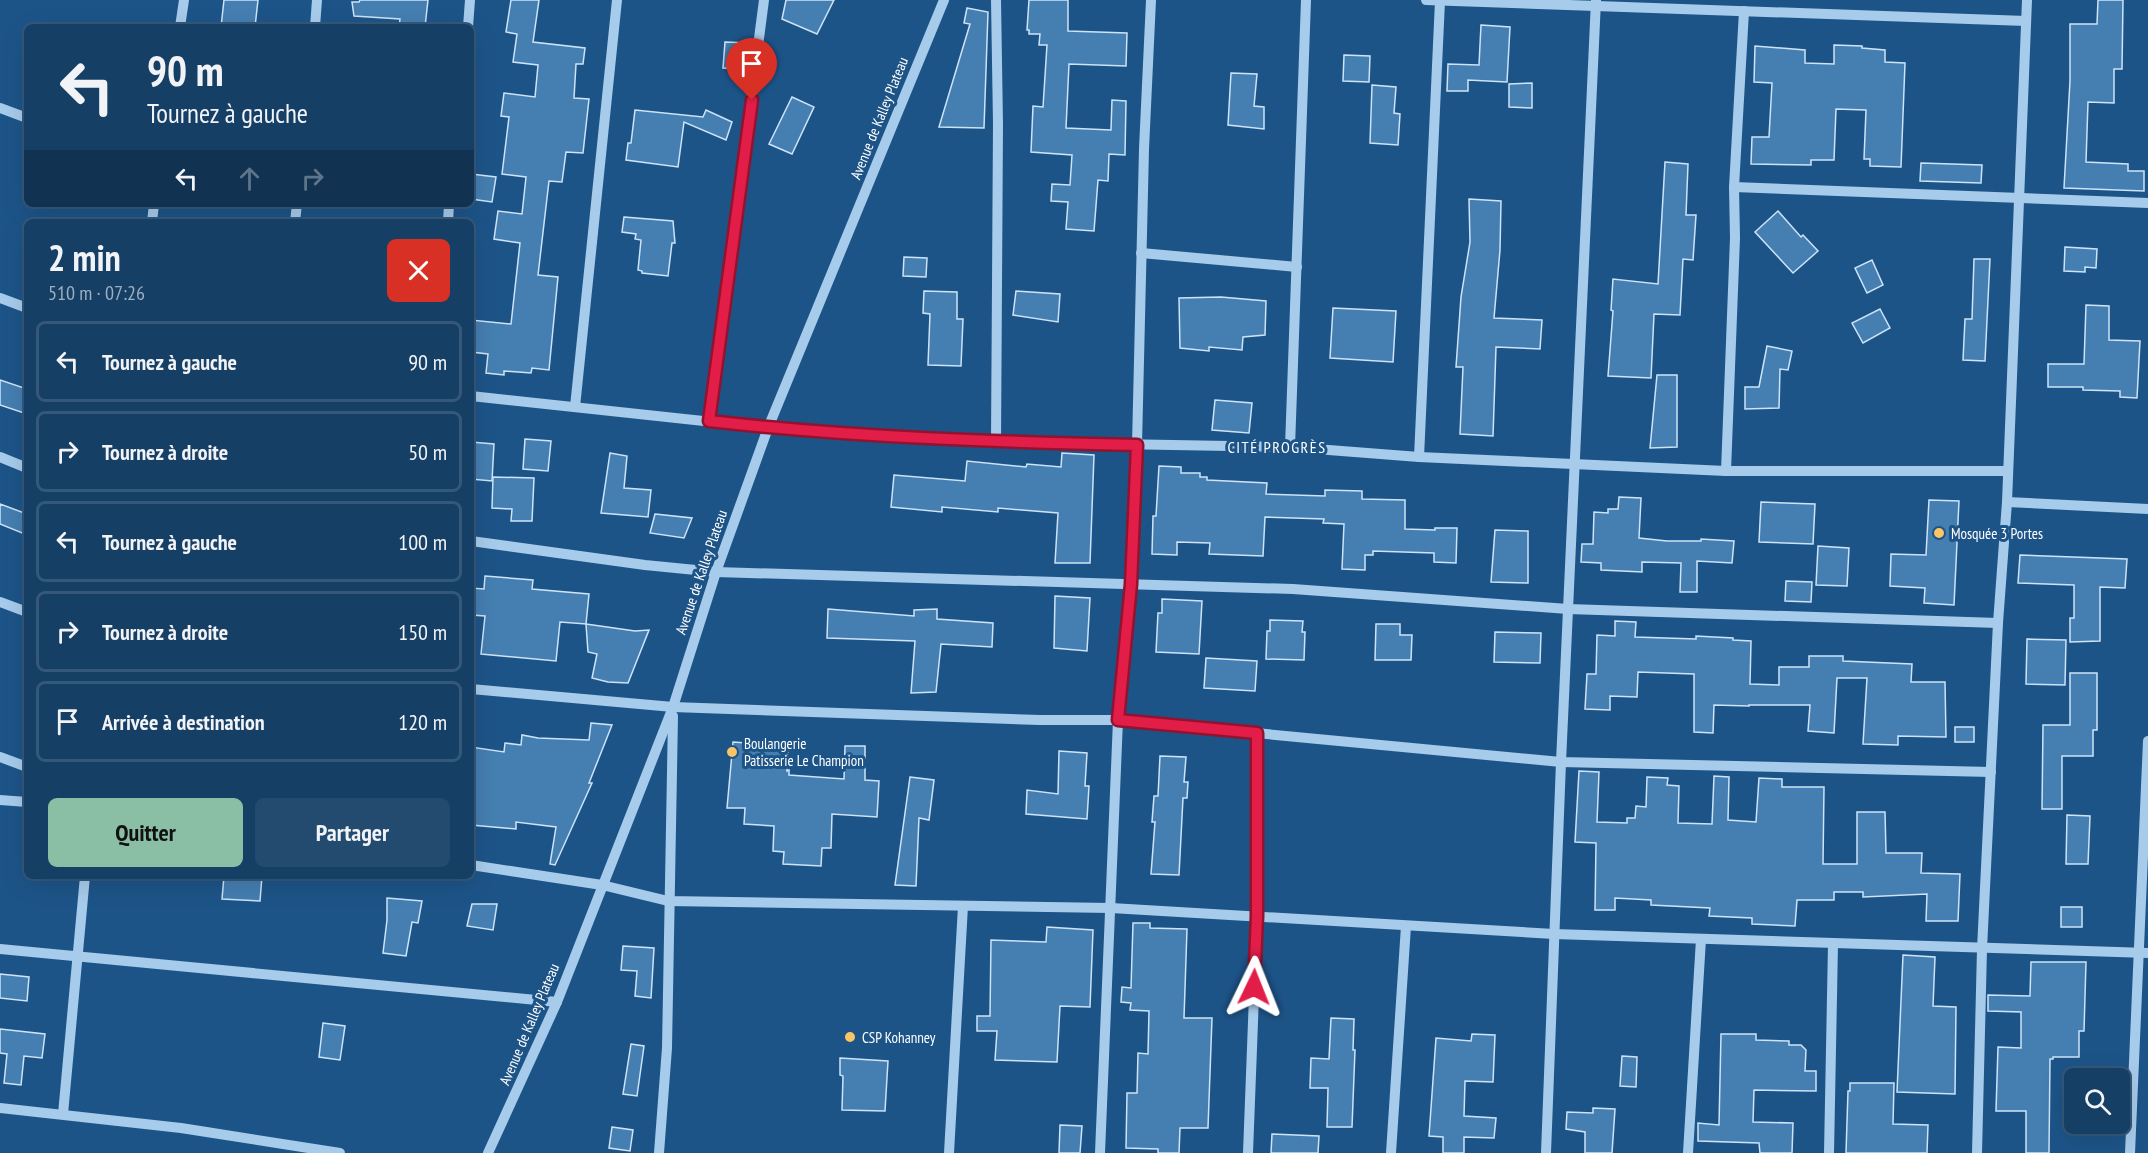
<!DOCTYPE html>
<html lang="fr">
<meta charset="utf-8">
<style>
body{margin:0;font-family:"PT Sans Narrow",sans-serif;background:#234a6f;color:#f1f3f6;height:100vh;display:flex;flex-direction:column;font-size:22px;white-space:nowrap}
*{box-sizing:border-box;margin:0}
p{font-size:20px;color:#9eafbf}
.icon{flex:none;width:33px;height:33px;fill:none;stroke:currentColor;stroke-width:2;stroke-linecap:round;stroke-linejoin:round}
.map{position:relative;flex:1;overflow:hidden}
.side{position:absolute;left:24px;top:219px;width:450px;height:660px;display:flex;flex-direction:column;background:#163f66;border-radius:9px;box-shadow:0 6px 24px #0002,0 0 0 2px #35587a}
.side>*{flex:none}
.banner{position:absolute;left:24px;top:24px;width:450px;height:183px;border-radius:9px;box-shadow:0 6px 24px #0002,0 0 0 2px #35587a;background:#163f66;color:#f1f3f6;overflow:hidden}
.buttons{position:absolute;left:2064px;top:1068px;display:grid;gap:12px}
.buttons a{display:grid;place-items:center;width:66px;height:66px;border-radius:9px;background:#163f66;box-shadow:0 6px 24px #0002,0 0 0 2px #35587a;font-size:30px}
.pin{position:absolute;display:grid;place-items:center;width:51px;height:51px;color:#fff;margin:-62px -26px;border-radius:50% 50% 50% 0;rotate:-45deg;box-shadow:0 0 6px #0007}
.pin .icon{rotate:45deg}
.me{position:absolute;width:66px;margin:-33px;rotate:2deg;stroke-linejoin:round;filter:drop-shadow(0 0 4px #0008)}
.turn{display:flex;align-items:center;gap:21px;height:126px;padding:0 24px;font-size:27px}
.turn .icon{width:78px;height:78px;stroke-width:2.5}
.turn b{display:block;font-size:42px;line-height:51px}
.lanes{display:flex;align-items:center;height:57px;padding:0 24px;background:#0003;justify-content:center;gap:30px;direction:ltr}
.lanes .off{opacity:.35}
.round{display:grid;place-items:center;flex:none;width:63px;height:63px;border-radius:9px;background:#234a6f}
.summary{display:flex;align-items:center;justify-content:space-between;height:102px;padding:0 24px}
h1{font-size:36px;font-weight:800;line-height:45px}
.cta{display:flex;gap:12px;margin-top:auto;padding:12px 24px}
.cta a{flex:1;height:69px;border-radius:9px;background:#8abfa5;color:#111;font-size:24px;font-weight:800;line-height:69px;text-align:center}
.cta a+a{background:#234a6f;color:#f1f3f6}
ul{padding:0;list-style:none}
li{display:flex;align-items:center;gap:18px;height:81px;margin:0 12px 9px;padding:0 12px;border:3px solid #35587a;border-radius:9px}
li div{flex:1}
li b{display:block;font-size:22px}
li em{font-style:normal}
.map>svg:first-child{display:block}
.building{fill:#457eb1;stroke:#cce3f8;stroke-width:1.5}
.lines{fill:none;stroke-linecap:round;stroke-linejoin:round}
.minor{stroke:#a7cbeb;stroke-width:10}
.route-casing{stroke:#92132f;stroke-width:15}
.route{stroke:#e11d48;stroke-width:10}
.poi-dot{fill:#fbc465;stroke:#1d5488;stroke-width:2}
.labels{text-anchor:middle;dominant-baseline:central;stroke-width:6;stroke-linejoin:round;paint-order:stroke}
.street-label{font-size:15px;fill:#fff;stroke:#1d5488}
.poi-label{font-size:15px;fill:#fff;stroke:#1d5488;text-anchor:start}
.neighbourhood-label{font-size:16px;letter-spacing:1.5px;fill:#fff;stroke:#1d5488}
</style>
<div class="map">
<svg width="2148" height="1153" viewBox="0 0 2148 1153">
<rect width="100%" height="100%" fill="#1d5488"/>
<g class="building">
<polygon points="224,0 258,0 255,27 221,27"/>
<polygon points="360,0 428,0 425,27 399,27 400,19 354,16 352,2 359,2"/>
<polygon points="511,0 539,0 533,42 585,48 583,64 576,64 574,98 589,99 583,153 566,152 562,182 549,181 538,275 558,277 549,370 532,368 531,373 504,371 504,375 486,373 488,354 471,352 471,320 511,324 520,243 494,239 498,211 522,214 526,177 502,174 509,117 501,116 504,93 535,97 538,65 513,62 517,34 506,32"/>
<polygon points="786,0 834,0 817,34 782,19"/>
<polygon points="1029,0 1068,0 1068,31 1127,33 1126,66 1069,64 1066,128 1111,130 1112,100 1126,101 1125,155 1109,154 1108,181 1098,180 1094,231 1066,229 1068,202 1051,201 1052,184 1070,185 1072,155 1031,152 1033,106 1043,107 1047,45 1039,45 1040,34 1029,34 1029,30 1027,30"/>
<polygon points="2098,0 2123,0 2122,69 2114,69 2114,103 2088,102 2086,162 2128,164 2128,171 2144,171 2144,191 2064,188 2070,81 2070,24 2097,24"/>
<polygon points="967,8 988,12 984,128 939,127 970,24 964,23"/>
<polygon points="1481,25 1510,27 1507,82 1468,80 1468,91 1447,91 1448,64 1479,65"/>
<polygon points="725,42 751,43 747,69 723,68"/>
<polygon points="1834,45 1862,46 1862,48 1885,50 1885,62 1905,63 1901,167 1870,166 1870,159 1864,159 1866,110 1836,109 1834,160 1811,160 1811,165 1751,164 1752,137 1769,137 1772,83 1754,82 1755,46 1805,50 1805,63 1834,64"/>
<polygon points="1344,55 1370,56 1369,82 1343,81"/>
<polygon points="1231,73 1257,74 1254,106 1264,107 1264,129 1228,125"/>
<polygon points="1532,83 1532,108 1509,107 1509,84"/>
<polygon points="1372,85 1396,87 1394,113 1400,114 1398,145 1370,143"/>
<polygon points="792,97 814,107 792,154 769,144"/>
<polygon points="635,110 703,117 706,110 732,122 726,140 684,122 678,167 626,160 628,143 631,143"/>
<polygon points="1665,162 1688,164 1686,215 1696,215 1693,260 1683,259 1680,315 1654,314 1651,378 1608,376 1613,311 1611,310 1613,279 1658,284"/>
<polygon points="1921,163 1982,165 1981,183 1920,181"/>
<polygon points="471,174 496,177 492,202 471,199"/>
<polygon points="1469,199 1501,201 1500,250 1494,318 1542,320 1540,349 1496,347 1493,436 1460,434 1463,367 1456,367 1461,297 1470,242"/>
<polygon points="1778,211 1801,237 1803,235 1818,251 1793,273 1755,232"/>
<polygon points="624,217 673,221 675,243 672,243 668,276 642,273 642,271 638,270 641,240 635,239 636,234 622,232"/>
<polygon points="2065,247 2097,249 2096,268 2085,267 2085,272 2064,271"/>
<polygon points="904,257 927,258 926,277 903,276"/>
<polygon points="1974,259 1990,259 1985,361 1963,360 1965,319 1972,319"/>
<polygon points="1872,260 1883,285 1867,293 1855,268"/>
<polygon points="924,291 957,292 957,319 963,319 961,366 928,365 930,314 923,313"/>
<polygon points="1016,291 1060,294 1058,322 1013,315"/>
<polygon points="1221,297 1266,301 1265,335 1243,337 1242,350 1209,347 1209,351 1180,348 1179,298"/>
<polygon points="2086,305 2109,306 2109,340 2140,341 2137,398 2120,397 2120,391 2083,390 2083,387 2048,387 2048,364 2084,364"/>
<polygon points="1333,308 1396,311 1393,362 1330,358"/>
<polygon points="1880,309 1890,328 1863,343 1852,323"/>
<polygon points="1767,346 1792,351 1788,370 1780,369 1779,408 1745,409 1745,387 1759,387"/>
<polygon points="1657,375 1677,375 1677,447 1650,448"/>
<polygon points="0,380 27,389 27,414 0,405"/>
<polygon points="1215,400 1252,403 1249,433 1212,430"/>
<polygon points="525,439 551,441 548,471 523,469"/>
<polygon points="471,442 494,444 492,481 471,479"/>
<polygon points="610,453 627,456 624,488 651,490 648,517 601,513"/>
<polygon points="1062,453 1094,455 1090,563 1055,563 1058,513 998,508 998,512 942,507 942,512 891,507 894,475 965,481 967,461 1026,467 1027,464 1061,467"/>
<polygon points="1159,466 1181,467 1181,473 1200,473 1200,477 1207,477 1207,480 1267,483 1266,494 1325,496 1325,490 1362,491 1362,499 1405,500 1405,529 1435,530 1435,528 1457,528 1456,563 1434,562 1434,553 1373,551 1373,555 1365,555 1365,570 1342,569 1344,524 1323,523 1324,519 1265,517 1263,556 1209,554 1210,543 1177,542 1177,555 1152,554 1153,516 1156,516"/>
<polygon points="493,477 534,478 532,521 511,521 512,509 492,508"/>
<polygon points="1619,497 1641,498 1639,538 1667,541 1701,541 1701,539 1734,541 1732,563 1697,561 1697,592 1680,592 1681,563 1642,562 1642,572 1601,570 1601,563 1581,562 1582,544 1593,544 1594,512 1608,513 1608,509 1618,509"/>
<polygon points="1929,500 1959,501 1954,605 1924,603 1925,588 1890,586 1891,554 1926,555"/>
<polygon points="1761,502 1815,504 1813,544 1759,542"/>
<polygon points="0,504 27,514 27,535 0,524"/>
<polygon points="655,514 692,518 684,538 650,533"/>
<polygon points="1495,530 1528,531 1528,583 1491,582"/>
<polygon points="1818,546 1849,548 1847,586 1816,585"/>
<polygon points="2020,555 2127,559 2125,588 2100,587 2100,641 2070,642 2070,618 2074,618 2074,585 2018,583"/>
<polygon points="485,576 533,580 532,589 589,594 586,624 560,622 556,661 481,654 485,616 471,615 471,588 484,589"/>
<polygon points="1786,581 1812,582 1811,602 1785,601"/>
<polygon points="1055,596 1090,598 1087,651 1054,648"/>
<polygon points="1162,599 1202,601 1199,654 1156,652 1158,613 1162,613"/>
<polygon points="828,609 914,616 914,610 937,609 937,619 993,623 992,647 941,644 936,692 911,693 915,641 827,638"/>
<polygon points="1270,620 1303,621 1302,632 1305,632 1304,660 1266,659 1267,631 1270,631"/>
<polygon points="1615,621 1636,622 1635,637 1696,639 1696,636 1733,638 1733,640 1751,641 1750,684 1779,685 1779,667 1809,667 1809,656 1843,656 1843,661 1912,664 1911,682 1945,682 1946,737 1898,736 1898,745 1863,744 1867,678 1837,678 1834,733 1808,731 1810,705 1749,705 1749,706 1714,705 1713,733 1694,732 1694,674 1638,672 1637,697 1610,696 1610,710 1585,709 1587,674 1596,674 1597,635 1615,636"/>
<polygon points="586,624 635,631 649,630 628,683 608,682 592,678 597,654 588,652"/>
<polygon points="1376,624 1400,624 1400,635 1412,635 1411,660 1375,660"/>
<polygon points="1495,632 1541,633 1540,663 1494,662"/>
<polygon points="2027,639 2066,640 2065,685 2026,684"/>
<polygon points="1206,658 1257,661 1255,691 1204,688"/>
<polygon points="2070,673 2097,673 2097,730 2093,730 2093,756 2062,756 2062,809 2042,809 2043,725 2070,725"/>
<polygon points="591,723 612,725 589,783 592,783 555,865 550,864 556,827 516,822 516,829 471,825 471,747 504,752 505,743 521,745 522,735 538,738 589,740"/>
<rect x="1955" y="727" width="19" height="15"/>
<polygon points="733,742 788,746 787,771 789,770 789,775 844,779 845,746 865,746 865,780 879,781 877,817 832,814 831,848 822,848 821,866 783,864 784,852 773,851 774,826 744,824 745,808 727,808"/>
<polygon points="1059,751 1087,753 1085,786 1089,786 1087,819 1026,814 1027,790 1058,794"/>
<polygon points="1160,756 1186,757 1184,782 1188,782 1187,798 1183,798 1179,875 1151,874 1155,822 1152,822 1154,796 1158,796"/>
<polygon points="1579,771 1599,772 1597,822 1627,823 1627,818 1635,818 1636,806 1646,807 1647,777 1668,778 1667,785 1679,786 1678,823 1712,824 1714,776 1729,777 1728,820 1756,822 1759,778 1782,779 1782,787 1824,787 1823,864 1857,864 1857,812 1885,812 1886,853 1922,853 1921,873 1960,874 1958,921 1926,921 1927,894 1863,897 1863,892 1834,892 1834,900 1797,900 1795,926 1752,924 1752,918 1709,916 1710,908 1651,905 1651,900 1615,898 1615,910 1595,910 1596,843 1575,842"/>
<polygon points="910,777 934,780 929,820 919,818 916,886 895,885"/>
<polygon points="2067,815 2090,816 2088,864 2066,864"/>
<polygon points="224,876 262,876 260,901 222,899"/>
<polygon points="387,898 422,901 418,923 412,922 406,956 383,953 387,920"/>
<polygon points="472,904 497,904 493,930 467,926"/>
<rect x="2061" y="907" width="21" height="20"/>
<polygon points="1133,923 1150,923 1150,928 1187,929 1184,1018 1212,1018 1208,1128 1180,1128 1179,1153 1158,1153 1158,1149 1126,1148 1127,1093 1137,1093 1138,1053 1148,1054 1149,1011 1130,1010 1131,1003 1121,1002 1122,987 1131,988"/>
<polygon points="1047,927 1093,930 1090,1007 1060,1006 1057,1062 995,1060 997,1031 977,1031 977,1016 990,1016 991,940 1046,942"/>
<polygon points="623,946 654,948 651,998 635,996 637,971 621,970"/>
<polygon points="1903,955 1935,957 1933,1006 1956,1007 1955,1094 1897,1092"/>
<polygon points="2031,962 2086,962 2084,1031 2079,1031 2079,1057 2053,1057 2053,1059 2050,1059 2049,1153 2026,1153 2026,1111 1996,1111 1998,1047 2021,1048 2021,1012 1988,1011 1988,995 2030,996"/>
<polygon points="0,974 29,977 27,1001 0,998"/>
<polygon points="1331,1018 1354,1019 1353,1050 1355,1050 1352,1127 1327,1127 1328,1088 1310,1088 1311,1058 1329,1059"/>
<polygon points="323,1023 345,1026 340,1060 319,1057"/>
<polygon points="0,1029 45,1034 42,1058 24,1056 21,1085 4,1083 7,1054 0,1053"/>
<polygon points="1472,1034 1495,1035 1493,1082 1465,1081 1464,1116 1496,1118 1494,1138 1464,1137 1464,1153 1443,1153 1443,1137 1429,1136 1436,1038 1471,1041"/>
<polygon points="1721,1034 1756,1034 1756,1040 1789,1041 1789,1045 1801,1045 1806,1050 1805,1071 1816,1071 1816,1091 1754,1090 1753,1122 1793,1123 1792,1153 1760,1153 1759,1143 1698,1141 1698,1123 1719,1125"/>
<polygon points="631,1044 644,1046 637,1096 623,1094"/>
<polygon points="1622,1056 1637,1057 1636,1087 1620,1086"/>
<polygon points="840,1058 888,1061 885,1111 842,1110 843,1076 840,1075"/>
<polygon points="1850,1083 1894,1083 1893,1124 1928,1125 1927,1153 1846,1153 1848,1091 1850,1091"/>
<polygon points="1593,1108 1615,1109 1612,1153 1585,1153 1585,1132 1566,1129 1567,1112 1593,1113"/>
<polygon points="1060,1125 1082,1126 1080,1153 1059,1153"/>
<polygon points="612,1127 633,1130 630,1151 609,1148"/>
<polygon points="1272,1134 1319,1136 1318,1153 1271,1153"/>
</g>
<g class="lines">
<g class="minor">
<polyline points="996,0 998,124 996,442"/>
<polyline points="1426,0 2026,21"/>
<polyline points="180,27 184,0"/>
<polyline points="315,27 317,0"/>
<polyline points="468,27 470,0"/>
<polyline points="0,108 27,118"/>
<polyline points="1734,187 2148,203"/>
<polyline points="152,222 154,204"/>
<polyline points="295,222 297,204"/>
<polyline points="448,222 449,204"/>
<polyline points="1141,253 1297,267"/>
<polyline points="0,298 27,308"/>
<polyline points="471,396 768,428 996,442 1290,447 1419,457 1726,471 2008,471"/>
<polyline points="575,407 617,0"/>
<polyline points="709,421 764,0"/>
<polyline points="1290,447 1306,0"/>
<polyline points="0,457 27,468"/>
<polyline points="1419,457 1440,1"/>
<polyline points="1726,471 1735,238 1734,187 1744,11"/>
<polyline points="2007,502 2148,509"/>
<polyline points="471,541 645,565 716,572 1293,589 1568,609 1998,623"/>
<polyline points="0,602 27,612"/>
<polyline points="471,689 673,707 1040,720 1118,720 1561,762 1991,772"/>
<polyline points="0,757 27,767"/>
<polyline points="0,800 27,802"/>
<polyline points="471,865 602,885 668,901 1111,908 1554,934 2148,953"/>
<polyline points="0,949 557,1002"/>
<polyline points="0,1108 181,1128 340,1153"/>
<polyline points="63,1114 85,876"/>
<polyline points="488,1153 557,1002 673,707 716,572 768,428 944,0"/>
<polyline points="659,1153 667,1048 673,716"/>
<polyline points="949,1153 963,906"/>
<polyline points="1100,1153 1118,720 1131,584 1137,445 1144,149 1151,0"/>
<polyline points="1248,1153 1257,917 1257,733"/>
<polyline points="1391,1153 1406,926"/>
<polyline points="1546,1153 1561,762 1596,0"/>
<polyline points="1688,1153 1701,939"/>
<polyline points="1829,1153 1833,944"/>
<polyline points="1977,1153 1982,949 1998,623 2007,502 2027,0"/>
<polyline points="2130,1153 2148,741"/>
</g>
</g>
<g class="lines">
<g class="route-casing">
<path id="route" d="M752,100L709,421C851,437 994,442 1137,445L1131,584L1118,720L1257,733V916L1254,987"/>
</g>
<use href="#route" class="route"/>
</g>
<g class="poi-dot">
<circle cx="1939" cy="533" r="6"/>
<circle cx="732" cy="752" r="6"/>
<circle cx="850" cy="1037" r="6"/>
</g>
<g class="labels">
<g class="street-label">
<text transform="translate(879 118) rotate(-68)">Avenue de Kalley Plateau</text>
<text transform="translate(701 572) rotate(-71)">Avenue de Kalley Plateau</text>
<text transform="translate(529 1024) rotate(-67)">Avenue de Kalley Plateau</text>
</g>
<g class="poi-label">
<text x="1951" y="533">Mosquée 3 Portes</text>
<text x="744" y="743">Boulangerie<tspan x="744" dy="17">Patisserie Le Champion</tspan></text>
<text x="862" y="1037">CSP Kohanney</text>
</g>
<g class="neighbourhood-label">
<text x="1277" y="447">CITÉ PROGRÈS</text>
</g>
</g>
</svg>
<div class="buttons">
<a><svg class="icon" aria-label="search" viewBox="0 0 24 24"><circle cx="10" cy="10" r="6"/><path d="M15 15l6 6"/></svg></a>
</div>
<div class="pin" style="left:752px;top:100px;background:#d93025"><svg class="icon" aria-label="arrive" viewBox="0 0 24 24"><path d="M6 21V4h12l-3 4 3 4H6"/></svg></div>
<svg class="me" style="left:1254px;top:987px" viewBox="-20 -20 40 40"><path d="M0-17L14 15 0 8-14 15z" fill="#e11d48" stroke="#fff" stroke-width="4"/></svg>
<div class="banner">
<div class="turn"><svg class="icon" aria-label="left" viewBox="0 0 24 24"><path d="M17 20v-9H6M10 6l-5 5 5 5"/></svg><div><b>90 m</b>Tournez à gauche</div></div>
<div class="lanes"><svg class="icon" aria-label="left" viewBox="0 0 24 24"><path d="M17 20v-9H6M10 6l-5 5 5 5"/></svg><svg class="icon off" aria-label="ahead" viewBox="0 0 24 24"><path d="M12 20V5M6 11l6-6 6 6"/></svg><svg class="icon off" aria-label="right" viewBox="0 0 24 24"><path d="M7 20v-9h11M14 6l5 5-5 5"/></svg></div>
</div>
<section class="side">
<div class="summary"><div><h1>2 min</h1><p>510 m · 07:26</p></div><a class="round" style="background:#d93025;color:#fff"><svg class="icon" aria-label="close" viewBox="0 0 24 24"><path d="M6 6l12 12M18 6L6 18"/></svg></a></div>
<ul>
<li><svg class="icon" aria-label="left" viewBox="0 0 24 24"><path d="M17 20v-9H6M10 6l-5 5 5 5"/></svg><div><b>Tournez à gauche</b></div><em>90 m</em></li>
<li><svg class="icon" aria-label="right" viewBox="0 0 24 24"><path d="M7 20v-9h11M14 6l5 5-5 5"/></svg><div><b>Tournez à droite</b></div><em>50 m</em></li>
<li><svg class="icon" aria-label="left" viewBox="0 0 24 24"><path d="M17 20v-9H6M10 6l-5 5 5 5"/></svg><div><b>Tournez à gauche</b></div><em>100 m</em></li>
<li><svg class="icon" aria-label="right" viewBox="0 0 24 24"><path d="M7 20v-9h11M14 6l5 5-5 5"/></svg><div><b>Tournez à droite</b></div><em>150 m</em></li>
<li><svg class="icon" aria-label="arrive" viewBox="0 0 24 24"><path d="M6 21V4h12l-3 4 3 4H6"/></svg><div><b>Arrivée à destination</b></div><em>120 m</em></li>
</ul>
<div class="cta"><a>Quitter</a><a>Partager</a></div>
</section>
</div>
